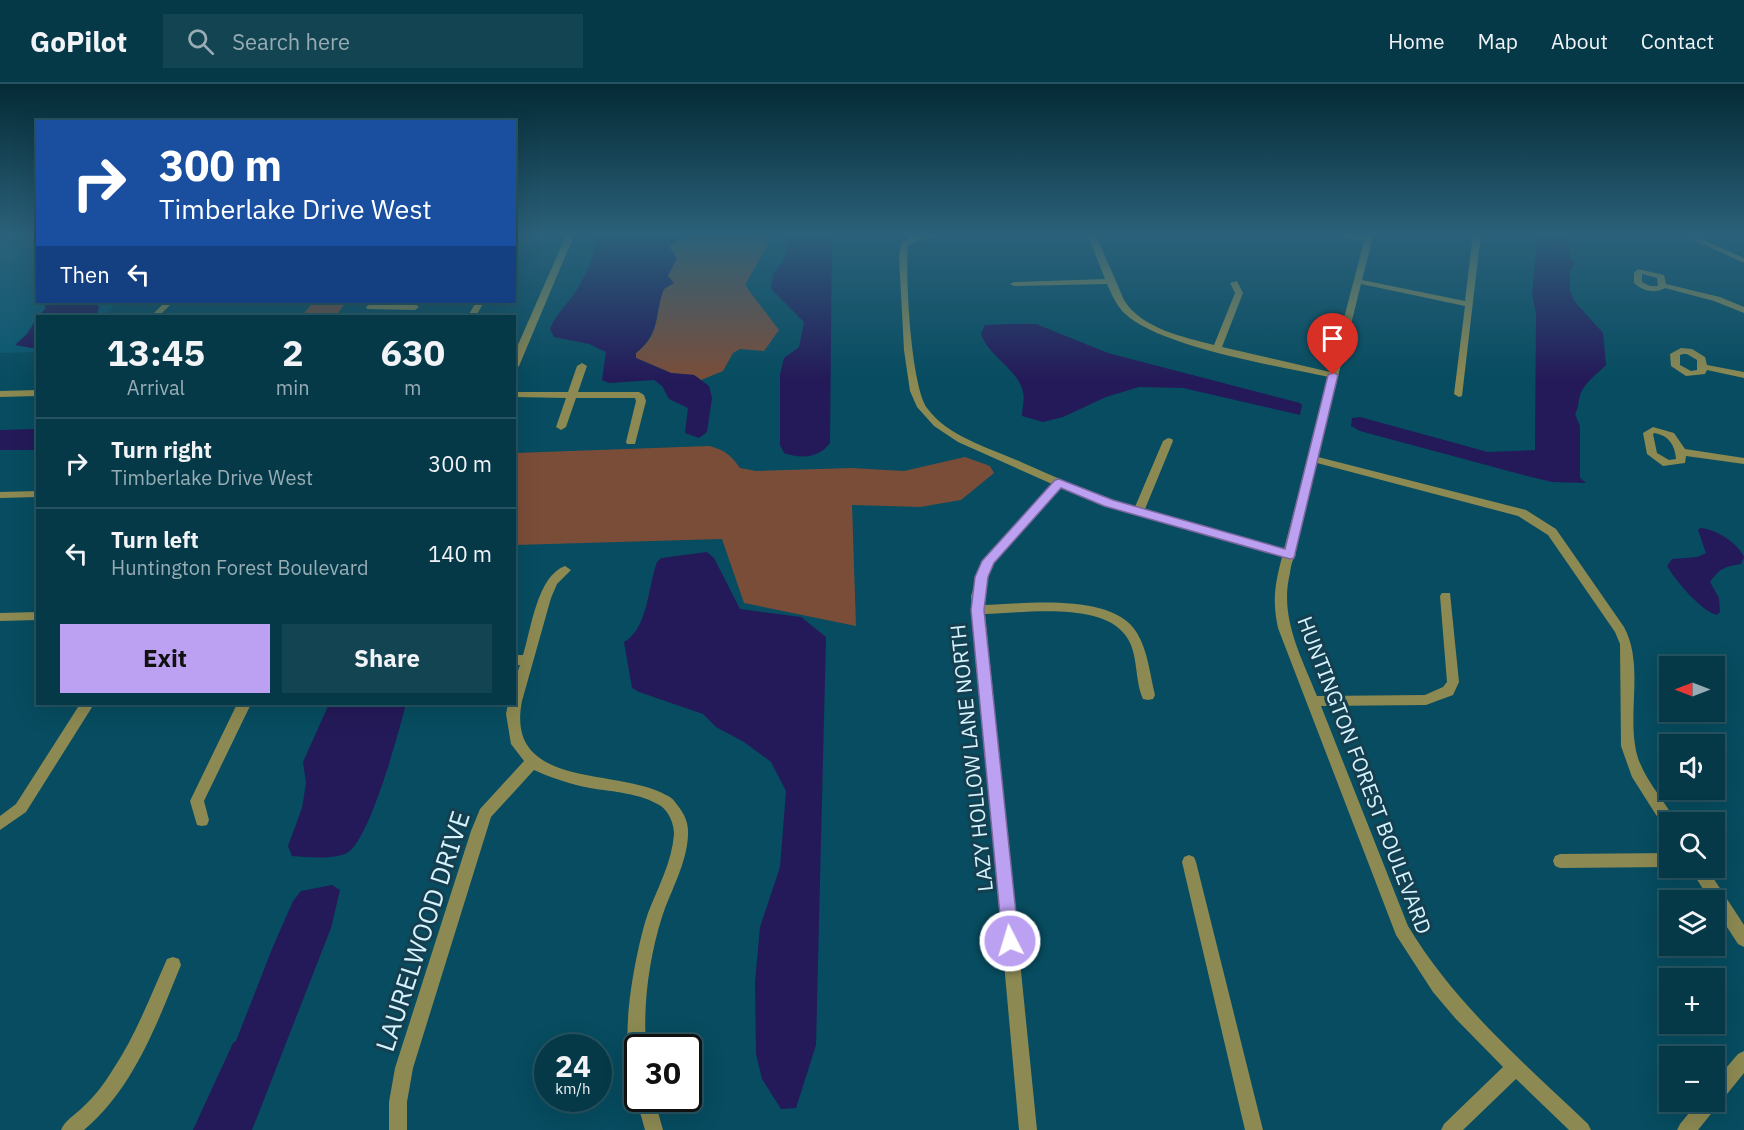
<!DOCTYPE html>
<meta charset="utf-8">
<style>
body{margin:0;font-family:"IBM Plex Sans",sans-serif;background:#134452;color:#f1f3f6;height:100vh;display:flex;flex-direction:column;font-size:22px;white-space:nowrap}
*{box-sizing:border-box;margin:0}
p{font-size:20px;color:#97acb4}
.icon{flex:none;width:33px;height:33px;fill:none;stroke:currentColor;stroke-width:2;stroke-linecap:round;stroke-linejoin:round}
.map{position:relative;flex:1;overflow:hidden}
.side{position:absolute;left:36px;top:231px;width:480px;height:390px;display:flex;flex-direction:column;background:#053948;border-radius:0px;box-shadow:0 6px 24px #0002,0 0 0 2px #265360}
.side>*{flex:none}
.banner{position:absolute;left:36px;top:36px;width:480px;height:183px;border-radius:0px;box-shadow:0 6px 24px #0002,0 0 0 2px #265360;background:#1a4fa0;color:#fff;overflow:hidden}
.needle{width:39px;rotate:270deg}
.fabs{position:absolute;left:1659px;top:572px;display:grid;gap:12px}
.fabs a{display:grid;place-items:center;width:66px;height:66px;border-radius:0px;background:#053948;box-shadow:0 6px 24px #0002,0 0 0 2px #265360;font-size:30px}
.speed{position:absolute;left:534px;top:950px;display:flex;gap:12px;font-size:30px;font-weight:700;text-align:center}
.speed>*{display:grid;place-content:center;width:78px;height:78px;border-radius:50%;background:#053948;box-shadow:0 6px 24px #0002,0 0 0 2px #265360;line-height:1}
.speed small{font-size:15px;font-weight:400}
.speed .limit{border:3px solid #111;border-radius:9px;background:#fff;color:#111}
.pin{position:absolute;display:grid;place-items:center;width:51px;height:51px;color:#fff;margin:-62px -26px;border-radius:50% 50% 50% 0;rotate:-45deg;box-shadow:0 0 6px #0007}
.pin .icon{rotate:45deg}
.me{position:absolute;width:66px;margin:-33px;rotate:355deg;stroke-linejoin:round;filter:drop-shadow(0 0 4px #0008)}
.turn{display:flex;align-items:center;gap:21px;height:126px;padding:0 24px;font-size:27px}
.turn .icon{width:78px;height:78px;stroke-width:2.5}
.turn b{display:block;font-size:42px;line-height:51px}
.then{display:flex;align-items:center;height:57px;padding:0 24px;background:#0003;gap:12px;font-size:22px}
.eta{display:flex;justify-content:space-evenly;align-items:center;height:102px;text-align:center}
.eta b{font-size:36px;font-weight:700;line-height:42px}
.cta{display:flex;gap:12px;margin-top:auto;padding:12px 24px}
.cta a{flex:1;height:69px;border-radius:0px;background:#bca0f2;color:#111;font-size:24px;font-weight:700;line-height:69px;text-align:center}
.cta a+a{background:#134452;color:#f1f3f6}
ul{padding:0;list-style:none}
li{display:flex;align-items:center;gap:18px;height:90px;padding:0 24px;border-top:2px solid #265360}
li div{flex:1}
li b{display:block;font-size:22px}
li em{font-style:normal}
header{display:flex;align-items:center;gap:36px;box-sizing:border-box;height:84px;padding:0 30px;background:#053948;border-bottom:2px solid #265360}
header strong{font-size:28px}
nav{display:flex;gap:33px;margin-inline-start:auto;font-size:21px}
.search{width:420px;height:54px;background:#134452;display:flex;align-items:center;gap:15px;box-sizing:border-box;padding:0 21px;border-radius:0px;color:#97acb4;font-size:22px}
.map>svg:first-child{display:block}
.built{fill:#09586f}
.green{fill:#7a4d39}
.water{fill:#241a59}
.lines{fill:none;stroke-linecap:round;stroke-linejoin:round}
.minor{fill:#8d8952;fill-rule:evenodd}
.route{fill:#bca0f2;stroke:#7a689d;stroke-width:1.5}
.labels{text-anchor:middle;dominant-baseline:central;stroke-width:6;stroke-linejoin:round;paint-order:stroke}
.street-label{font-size:21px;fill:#d5f3ff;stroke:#153f4e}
.near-street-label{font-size:26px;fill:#d5f3ff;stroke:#153f4e}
</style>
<header>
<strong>GoPilot</strong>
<div class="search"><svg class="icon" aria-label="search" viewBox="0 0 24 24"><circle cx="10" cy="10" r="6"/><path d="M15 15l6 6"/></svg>Search here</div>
<nav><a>Home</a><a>Map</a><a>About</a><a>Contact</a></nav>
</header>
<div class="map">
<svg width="1744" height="1046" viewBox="0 0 1744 1046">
<rect width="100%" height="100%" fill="#074c60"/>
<polygon class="built" points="37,149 38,218 118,218 103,232 38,232 37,268 0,269 0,150"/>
<g class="green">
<path d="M680,149H758L768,160L745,201L779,246L764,267L740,265L733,269L723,287L701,296L694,291L671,289L636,274V269C657,253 656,238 660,215C663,200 670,184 674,169L669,163L681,153Z"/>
<polygon points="313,218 346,218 336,232 302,232"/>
<path d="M709,362C725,366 731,371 740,384L756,387L851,384L904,387L965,373L990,382L994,389L961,416L920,423L852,421L856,542L744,519L722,455L515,461V369Z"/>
</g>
<g class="water">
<path d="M596,149H680L681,153L669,163L677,174L668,192L674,199L664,205C654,230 661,249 636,269V274L671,289L694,291L709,302L712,314L707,348L699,354L685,349L688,324L669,315L662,302L654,296L609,299L602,296L606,268L589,260L554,253L550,245C555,231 565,223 574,210C586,192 595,171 596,149Z"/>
<path d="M785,149H832L830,359C819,374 801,375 784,369L780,361V290L784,274L799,263L804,238L771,205L773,190L787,171Z"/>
<path d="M1538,149H1570C1569,159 1566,173 1575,180L1570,186V207L1575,218L1603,249L1606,281C1598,289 1584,299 1580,311C1578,318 1579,323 1575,330L1580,342V394L1586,399L1552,398L1527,392L1360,347L1351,342L1352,334L1360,333L1488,368L1535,366L1536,229L1532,210Z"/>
<polygon points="46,218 95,218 99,223 97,232 38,232 45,225"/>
<polygon points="37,234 37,265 15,261 27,250"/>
<path d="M1009,240H1036L1108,269L1300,319L1302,321L1300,331L1183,304L1139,303L1106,313L1063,333L1043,338L1022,332C1022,325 1025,315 1023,308C1019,286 988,272 981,250L985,241Z"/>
<polygon points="37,345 37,366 0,366 0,346"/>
<path d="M1700,444C1716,445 1738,459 1744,473L1741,480C1724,483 1720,484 1710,498L1719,514L1720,528L1717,531C1702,528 1675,496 1667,482L1672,475L1697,473L1706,469L1698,446Z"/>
<path d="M707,468L714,474L740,525L801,533L826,553L816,961L796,1024L781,1025L762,995L756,970L755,898L760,843L780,783L786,707L771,678L744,658L716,643L703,630L639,608L632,604L624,558C648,545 648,502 657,478L661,474Z"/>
<path d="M329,620H406C399,647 370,756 347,769C332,776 308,773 292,772L288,762L302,724L306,699L303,678Z"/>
<polygon points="332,801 340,806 331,844 252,1046 193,1046 233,959 236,957 272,865 293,817 301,807"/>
</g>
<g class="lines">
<g class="minor">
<polygon points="514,149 519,149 514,151"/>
<polygon points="567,149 575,149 519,282 514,285 514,270"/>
<path d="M932,149H1073L1069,151L932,153L916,157L908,162C905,191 911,301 927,324C948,353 990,364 1021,378C1059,395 1096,411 1135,423L1163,357L1168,354L1172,355L1173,357L1145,425L1284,465L1329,293C1278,282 1158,263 1123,228C1116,220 1111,209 1107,200L1014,202L1010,200L1014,198L1105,195L1087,149H1095L1124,216C1142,245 1184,253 1214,261L1235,209L1230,199L1237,197L1243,209L1222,263L1330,288L1364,157L1333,151L1329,149L1365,152L1366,149H1374L1362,196L1465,217L1473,149H1481L1462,312L1459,313L1454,310L1465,222L1361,200L1318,373L1526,426L1556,445L1624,543C1643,578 1629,623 1635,661C1639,691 1663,713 1676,738H1670V746L1665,745L1632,693L1621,662L1620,560L1615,548L1548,451L1518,432L1317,379L1295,469L1296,471C1292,476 1291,482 1290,489C1279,533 1301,572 1317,612L1425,611L1443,603L1447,598L1440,512L1442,509H1450L1459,598L1453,611L1426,621L1321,622L1408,842C1455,920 1523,978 1588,1040L1591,1046H1569L1516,995L1463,1046H1441L1444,1040L1503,983L1455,934L1433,908L1396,851L1278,544C1272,516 1275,500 1282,473L1092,417L1061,404L993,478L983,512L984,521C1024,520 1113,508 1137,549C1148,567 1150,591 1155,611L1153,615L1148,616L1143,615C1134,596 1139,570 1126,552C1102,517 1022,529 985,530L1037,1046H1019L971,512L984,474L1052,400L958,358L934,342L917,323L910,307L904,266L899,172L901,159L910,153Z"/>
<polygon points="1679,149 1688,149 1744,174 1744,179"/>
<path d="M1638,185L1664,191L1666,200L1720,213L1744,223V229L1714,217L1665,204C1654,210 1643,207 1634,199V189ZM1642,190L1657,194L1658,202H1650L1642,198Z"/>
<polygon points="165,218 173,218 159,232 151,232"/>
<polygon points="476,218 484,218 476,232 468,232"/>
<polygon points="370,220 415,220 419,223 415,226 367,225 366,223"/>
<path d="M1681,264L1692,265L1705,273L1707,281L1744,288V294L1707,286L1705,290L1686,292L1671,282L1670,270ZM1683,270H1687L1697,276V286L1691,287L1680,281V271Z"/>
<polygon points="582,279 587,282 578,308 639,308 644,311 646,317 635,360 627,360 626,358 636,317 635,314 576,314 566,343 561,346 556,343 566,314 514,313 516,308 568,308 577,282"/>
<polygon points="38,306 38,312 0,313 0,307"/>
<path d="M1653,343L1674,349L1685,365L1744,374V380L1686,372L1685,379L1663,382L1647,370L1643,349ZM1655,349C1669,352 1675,361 1676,375L1669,376L1657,369L1653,350Z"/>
<polygon points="38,407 38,413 0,414 0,408"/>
<path d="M565,482L571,486L557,500L551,514L522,617C505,703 610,685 660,708C666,711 672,713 675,718C683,728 689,737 688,751C687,779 671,806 662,833C649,874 643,920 646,963H638V984L632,982C619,951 637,861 648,829C658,803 672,778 674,750C674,740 669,728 661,722C640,709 614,708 590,704C570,700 552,694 534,686L491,733L413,984L407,1018V1046H389V1018L395,984L471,747L480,725L524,677L511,660L506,630L508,620H514V598L520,581H514V571H523C531,546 537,492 565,482Z"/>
<polygon points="38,528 38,536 0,537 0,529"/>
<polygon points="80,620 94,620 26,728 0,746 0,732 16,720"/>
<polygon points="237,620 251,620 204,717 209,736 207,741 202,742 197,741 190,717"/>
<polygon points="1670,769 1670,783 1560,784 1555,782 1553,777 1555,772 1560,770"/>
<polygon points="1189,771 1194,773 1196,778 1263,1046 1245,1046 1182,778 1184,773"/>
<polygon points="1689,783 1706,783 1744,841 1744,863 1738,860 1714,823 1714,816 1710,816"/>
<path d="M173,873L179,875L181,881C157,939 134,1004 84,1046H61C65,1036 75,1031 83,1023C94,1013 104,1000 112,987C135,953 150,913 167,875Z"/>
<polygon points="1744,967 1744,989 1698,1046 1677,1046 1680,1040 1699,1017 1714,1017 1714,998 1738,970"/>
<polygon points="638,1011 638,1014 654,1014 663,1046 645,1046 636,1014"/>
</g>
</g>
<linearGradient id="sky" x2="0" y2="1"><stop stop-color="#042a35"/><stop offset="0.51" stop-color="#2b617a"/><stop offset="1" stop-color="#2b617a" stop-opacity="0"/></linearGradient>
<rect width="1744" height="295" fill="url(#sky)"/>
<polygon class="route" points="1333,288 1338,291 1294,474 1290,475 1104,422 1061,404 994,479 988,493 984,526 1019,857 1016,863 1010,866 1003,863 971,526 975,493 982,477 1055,396 1059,395 1113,416 1285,465 1328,291"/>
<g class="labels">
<g class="street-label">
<text transform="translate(971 674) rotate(-96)">LAZY HOLLOW LANE NORTH</text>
<text transform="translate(1365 691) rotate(69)">HUNTINGTON FOREST BOULEVARD</text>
</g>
<g class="near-street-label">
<text transform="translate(422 847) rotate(-72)">LAURELWOOD DRIVE</text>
</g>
</g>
</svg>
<div class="fabs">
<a><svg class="needle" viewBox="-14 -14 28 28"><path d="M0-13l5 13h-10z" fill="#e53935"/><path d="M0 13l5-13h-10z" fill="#97acb4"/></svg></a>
<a><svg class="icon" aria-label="sound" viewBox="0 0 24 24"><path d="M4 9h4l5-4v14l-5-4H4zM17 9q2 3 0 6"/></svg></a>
<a><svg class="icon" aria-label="search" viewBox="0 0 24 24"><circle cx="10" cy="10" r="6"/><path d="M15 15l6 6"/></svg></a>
<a><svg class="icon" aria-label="layers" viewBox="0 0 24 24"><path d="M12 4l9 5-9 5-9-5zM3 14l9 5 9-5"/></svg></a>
<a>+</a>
<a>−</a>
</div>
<div class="speed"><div>24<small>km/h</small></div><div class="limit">30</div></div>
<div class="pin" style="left:1333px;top:291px;background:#d93025"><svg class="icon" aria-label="arrive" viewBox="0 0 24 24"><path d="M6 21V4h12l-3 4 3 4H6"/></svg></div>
<svg class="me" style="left:1010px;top:857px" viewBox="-20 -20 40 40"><circle r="17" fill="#bca0f2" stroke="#fff" stroke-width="3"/><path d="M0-11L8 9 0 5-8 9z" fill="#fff"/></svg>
<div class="banner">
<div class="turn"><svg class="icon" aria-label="right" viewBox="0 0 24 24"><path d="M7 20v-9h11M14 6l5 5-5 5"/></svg><div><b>300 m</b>Timberlake Drive West</div></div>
<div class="then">Then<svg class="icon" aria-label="left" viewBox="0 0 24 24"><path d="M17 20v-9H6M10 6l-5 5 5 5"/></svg></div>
</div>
<section class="side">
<div class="eta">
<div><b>13:45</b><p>Arrival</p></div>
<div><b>2</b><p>min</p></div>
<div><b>630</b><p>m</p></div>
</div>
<ul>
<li><svg class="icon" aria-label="right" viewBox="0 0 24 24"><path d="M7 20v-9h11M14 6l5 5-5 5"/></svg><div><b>Turn right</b><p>Timberlake Drive West</p></div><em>300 m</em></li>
<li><svg class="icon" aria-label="left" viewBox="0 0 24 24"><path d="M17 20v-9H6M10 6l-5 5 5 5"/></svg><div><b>Turn left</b><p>Huntington Forest Boulevard</p></div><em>140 m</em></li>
</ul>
<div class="cta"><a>Exit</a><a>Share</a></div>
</section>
</div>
